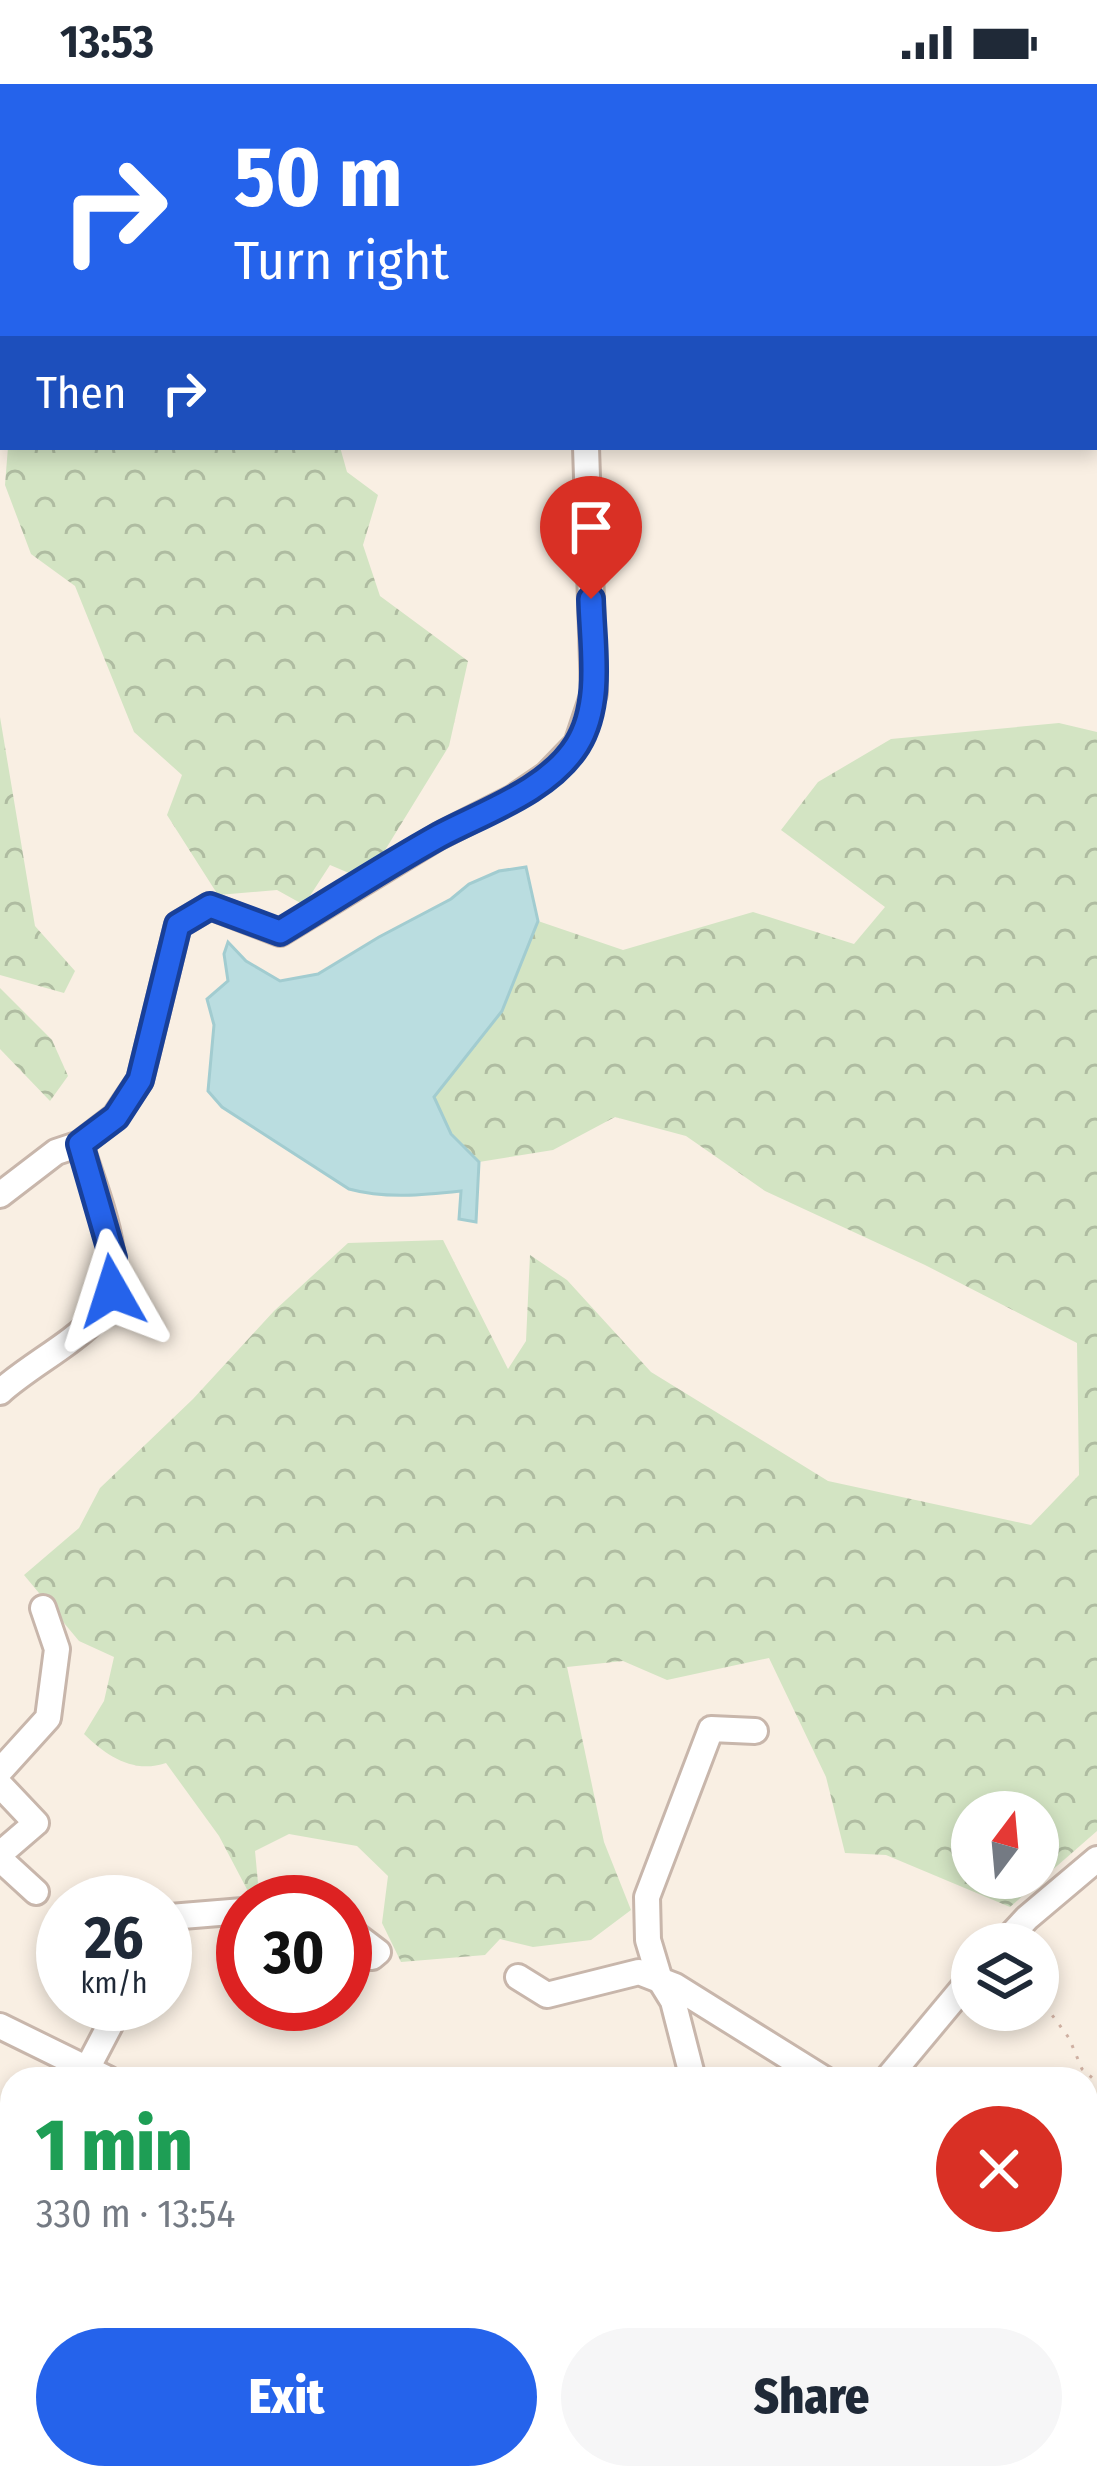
<!DOCTYPE html>
<meta charset="utf-8">
<style>
body{margin:0;font-family:"Fira Sans Condensed",sans-serif;background:#f6f6f7;color:#1f2937;height:100vh;display:flex;flex-direction:column;font-size:45px;white-space:nowrap}
*{box-sizing:border-box;margin:0}
p{font-size:39px;color:#747a83}
.icon{flex:none;width:66px;height:66px;fill:none;stroke:currentColor;stroke-width:2;stroke-linecap:round;stroke-linejoin:round}
.map{position:relative;flex:1;overflow:hidden}
.sheet{position:absolute;left:0px;top:1983px;width:1098px;height:423px;display:flex;flex-direction:column;background:#fff;border-radius:36px 36px 0 0;box-shadow:0 6px 18px #0003}
.sheet>*{flex:none}
.guide{position:absolute;left:0px;top:0px;width:1098px;height:366px;box-shadow:0 6px 18px #0003;background:#2563eb;color:#fff;overflow:hidden}
.needle{width:78px;rotate:16deg}
.tools{position:absolute;left:951px;top:1707px;display:grid;gap:24px}
.tools a{display:grid;place-items:center;width:108px;height:108px;border-radius:50%;background:#fff;box-shadow:0 6px 18px #0003;font-size:60px}
.speed{position:absolute;left:36px;top:1791px;display:flex;gap:24px;font-size:60px;font-weight:700;text-align:center}
.speed>*{display:grid;place-content:center;width:156px;height:156px;border-radius:50%;background:#fff;box-shadow:0 6px 18px #0003;line-height:1}
.speed small{font-size:30px;font-weight:400}
.speed .limit{border:18px solid #d22;background:#fff;color:#111}
.pin{position:absolute;display:grid;place-items:center;width:102px;height:102px;color:#fff;margin:-123px -51px;border-radius:50% 50% 50% 0;rotate:-45deg;box-shadow:0 0 12px #0007}
.pin .icon{rotate:45deg}
.me{position:absolute;width:132px;margin:-66px;rotate:354deg;stroke-linejoin:round;filter:drop-shadow(0 0 9px #0008)}
.turn{display:flex;align-items:center;gap:42px;height:252px;padding:0 36px;font-size:54px}
.turn .icon{width:156px;height:156px;stroke-width:2.5}
.turn b{display:block;font-size:84px;line-height:102px}
.then{display:flex;align-items:center;height:114px;padding:0 36px;background:#0003;gap:24px;font-size:45px}
.round{display:grid;place-items:center;flex:none;width:126px;height:126px;border-radius:63px;background:#f6f6f7}
.summary{display:flex;align-items:center;justify-content:space-between;height:204px;padding:0 36px}
h1{font-size:72px;font-weight:800;line-height:90px;color:#1e9e55}
.button{display:flex;gap:24px;margin-top:auto;padding:24px 36px}
.button a{flex:1;height:138px;border-radius:72px;background:#2563eb;color:#fff;font-size:48px;font-weight:800;line-height:138px;text-align:center}
.button a+a{background:#f6f6f7;color:#1f2937}
.status{display:flex;justify-content:space-between;align-items:center;height:84px;padding:0 60px;background:#fff;direction:ltr}
.status svg{height:33px;fill:currentColor}
.map>svg:first-child{display:block}
.forest{fill:url(#forest-crowns);fill-rule:evenodd}
.water{fill:#badde0;stroke:#a2ccd0;stroke-width:3}
.lines{fill:none;stroke-linecap:round;stroke-linejoin:round}
.minor-casing{stroke:#c8b6ab;stroke-width:30}
.path{stroke:#cfb0a2;stroke-width:3;stroke-dasharray:3 9;stroke-linecap:butt}
.minor{stroke:#fff;stroke-width:24}
.route-casing{stroke:#184099;stroke-width:30}
.route{stroke:#2563eb;stroke-width:21}
</style>
<div class="status"><b>13:53</b><svg viewBox="0 0 49 12"><path d="M0 12V9h3v3zM5 12V6h3v6zM10 12V3h3v9zM15 12V0h3v12zM26 1h20v11H26zM47 4h2v5h-2z"/></svg></div>
<div class="map">
<svg width="1097" height="2404" viewBox="0 0 1097 2404">
<defs>
<pattern id="forest-crowns" width="20" height="18" patternUnits="userSpaceOnUse" patternTransform="scale(3)"><rect width="20" height="18" fill="#d3e4c3"/><path d="M2 6a3 3 0 1 1 6 0M12 15a3 3 0 1 1 6 0" fill="none" stroke="#afbca1"/></pattern>
</defs>
<rect width="100%" height="100%" fill="#f9efe3"/>
<g class="forest">
<polygon points="0,0 91,3 3,3 0,231"/>
<polygon points="188,0 428,0 189,3"/>
<polygon points="1026,0 1097,0 1097,200 1095,3"/>
<polygon points="8,363 340,363 347,388 378,411 363,461 380,512 468,577 449,662 379,776 349,789 330,781 304,821 277,806 218,811 167,731 182,691 134,648 75,502 31,470 5,401"/>
<polygon points="0,633 35,842 75,887 64,909 0,891"/>
<path d="M1059,639L1097,648V1747L1010,1823L886,1771L845,1769L826,1693L769,1574L667,1596L623,1577L567,1583L604,1758L631,1826L591,1856L533,1863L500,1855L485,1871L401,1878L382,1839L388,1792L357,1762L289,1750L255,1767L258,1799L251,1813L219,1752L166,1679C133,1690 107,1672 84,1650L104,1617L114,1573L79,1557L24,1491L79,1444L100,1404L193,1315L274,1227L348,1159L443,1156L508,1285L526,1257L530,1171L567,1196L651,1288L828,1397L1031,1441L1079,1391L1077,1259L925,1181L765,1107L686,1052L615,1033L553,1066L479,1078L451,1050L434,1013L502,927L538,837L623,866L753,828L854,860L885,823L781,746L818,698L891,655ZM972,1728H1038V1794H972Z"/>
<polygon points="0,904 52,956 68,992 50,1017 0,965"/>
<polygon points="0,2048 12,2053 12,2152 0,2145"/>
<polygon points="1097,2173 1097,2404 1050,2404 1047,2394 1086,2394 1086,2187"/>
<polygon points="0,2328 12,2332 12,2394 160,2394 175,2404 0,2404"/>
<polygon points="535,2394 742,2394 731,2404 538,2404"/>
</g>
<path class="water" d="M526,783L538,837L502,927L434,1013L451,1050L479,1078L476,1138L459,1135L461,1107C424,1111 385,1115 349,1105L222,1023L208,1007L214,941L207,915L228,897L224,870L228,858L246,877L280,897L318,890L379,853L451,815L469,800L499,787Z"/>
<g class="lines">
<g class="minor-casing">
<g id="minor">
<polyline points="650,3 651,0"/>
<polyline points="0,1111 56,1068 80,1060 115,1033 140,996 178,841 210,822 280,849 439,752 512,715 547,691 577,660 594,609 586,363"/>
<path d="M0,1308C30,1281 70,1262 98,1232C134,1193 93,1104 80,1060"/>
<polyline points="0,1687 48,1634 57,1565 43,1524"/>
<polyline points="0,1701 36,1739 0,1770"/>
<polyline points="0,1775 36,1808"/>
<polyline points="165,1842 170,1833 243,1827"/>
<polyline points="345,1843 378,1868 372,1873 345,1865"/>
<polyline points="1003,1860 1027,1834 1097,1775"/>
<polyline points="518,1893 547,1911 639,1888 675,1902 824,1995"/>
<polyline points="0,1942 108,1995"/>
<polyline points="87,1985 121,1920"/>
<polyline points="693,1995 673,1917 660,1896 648,1856 647,1813 711,1645 755,1647"/>
<polyline points="887,1995 972,1893"/>
<polyline points="1086,2063 1097,2053"/>
<polyline points="0,2320 12,2324"/>
<polyline points="174,2394 188,2404"/>
<polyline points="1022,2404 1025,2394"/>
</g>
</g>
<polyline class="path" points="1038,1912 1069,1954 1082,1985 1097,1998"/>
<use href="#minor" class="minor"/>
</g>
<g class="lines">
<g class="route-casing">
<path id="route" d="M112,1207L113,1174L80,1060L116,1033L140,996L178,841L210,822L280,848C333,816 385,782 439,752C484,728 548,707 577,661C603,619 592,561 591,515"/>
</g>
<use href="#route" class="route"/>
</g>
</svg>
<div class="tools">
<a><svg class="needle" viewBox="-14 -14 28 28"><path d="M0-13l5 13h-10z" fill="#e53935"/><path d="M0 13l5-13h-10z" fill="#747a83"/></svg></a>
<a><svg class="icon" aria-label="layers" viewBox="0 0 24 24"><path d="M12 4l9 5-9 5-9-5zM3 14l9 5 9-5"/></svg></a>
</div>
<div class="speed"><div>26<small>km/h</small></div><div class="limit">30</div></div>
<div class="pin" style="left:591px;top:515px;background:#d93025"><svg class="icon" aria-label="arrive" viewBox="0 0 24 24"><path d="M6 21V4h12l-3 4 3 4H6"/></svg></div>
<svg class="me" style="left:112px;top:1207px" viewBox="-20 -20 40 40"><path d="M0-17L14 15 0 8-14 15z" fill="#2563eb" stroke="#fff" stroke-width="4"/></svg>
<div class="guide">
<div class="turn"><svg class="icon" aria-label="right" viewBox="0 0 24 24"><path d="M7 20v-9h11M14 6l5 5-5 5"/></svg><div><b>50 m</b>Turn right</div></div>
<div class="then">Then<svg class="icon" aria-label="right" viewBox="0 0 24 24"><path d="M7 20v-9h11M14 6l5 5-5 5"/></svg></div>
</div>
<section class="sheet">
<div class="summary"><div><h1>1 min</h1><p>330 m · 13:54</p></div><a class="round" style="background:#d93025;color:#fff"><svg class="icon" aria-label="close" viewBox="0 0 24 24"><path d="M6 6l12 12M18 6L6 18"/></svg></a></div>
<div class="button"><a>Exit</a><a>Share</a></div>
</section>
</div>
